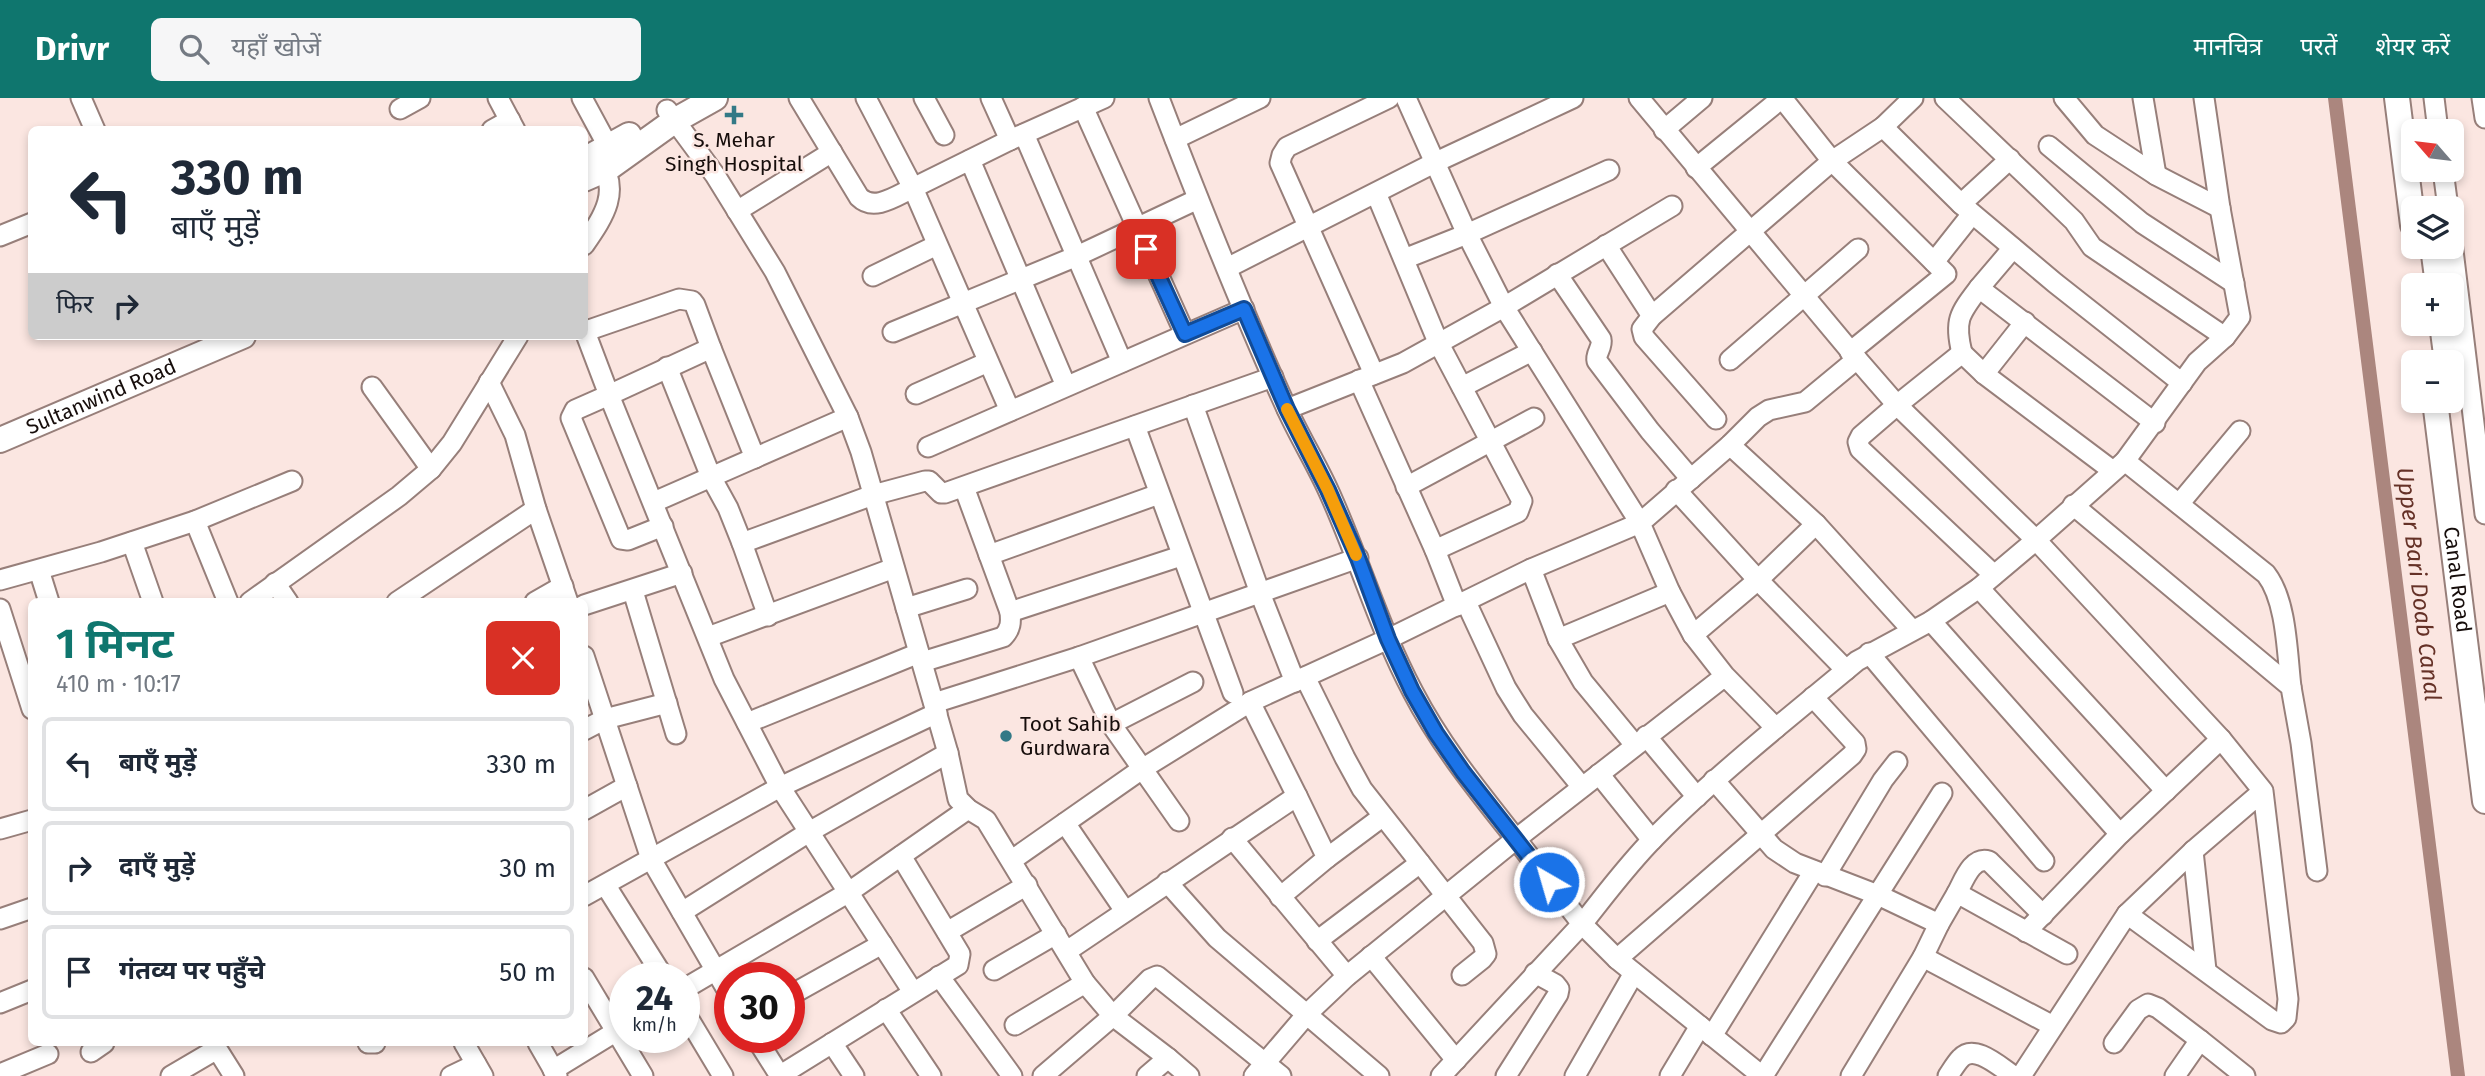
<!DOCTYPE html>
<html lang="hi">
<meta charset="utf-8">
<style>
body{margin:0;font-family:"Fira Sans","Noto Sans Devanagari",sans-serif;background:#f6f6f7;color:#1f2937;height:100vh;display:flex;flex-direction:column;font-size:26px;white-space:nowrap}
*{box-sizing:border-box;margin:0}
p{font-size:23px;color:#747a83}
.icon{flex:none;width:38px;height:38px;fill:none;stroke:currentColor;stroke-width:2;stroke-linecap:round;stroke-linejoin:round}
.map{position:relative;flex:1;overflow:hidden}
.sheet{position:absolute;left:28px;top:500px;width:560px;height:448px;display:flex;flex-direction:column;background:#fff;border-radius:10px;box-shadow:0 4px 10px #0003}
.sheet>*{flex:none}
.top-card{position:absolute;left:28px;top:28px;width:560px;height:214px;border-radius:10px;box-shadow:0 4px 10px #0003;background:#fff;color:#1f2937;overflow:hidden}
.needle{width:46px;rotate:298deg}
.tools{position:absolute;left:2401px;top:21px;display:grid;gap:14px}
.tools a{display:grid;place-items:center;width:63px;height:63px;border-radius:10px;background:#fff;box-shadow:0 4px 10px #0003;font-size:35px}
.speed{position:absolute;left:609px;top:864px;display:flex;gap:14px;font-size:35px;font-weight:700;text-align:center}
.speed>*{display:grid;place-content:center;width:91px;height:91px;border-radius:50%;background:#fff;box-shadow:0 4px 10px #0003;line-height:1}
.speed small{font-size:18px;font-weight:400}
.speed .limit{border:10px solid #d22;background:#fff;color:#111}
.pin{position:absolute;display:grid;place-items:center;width:60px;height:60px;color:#fff;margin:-30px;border-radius:14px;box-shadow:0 4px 10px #0006}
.me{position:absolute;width:77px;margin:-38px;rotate:322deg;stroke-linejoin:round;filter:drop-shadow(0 0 5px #0008)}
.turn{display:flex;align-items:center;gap:24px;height:147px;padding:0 28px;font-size:32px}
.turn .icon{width:91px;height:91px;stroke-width:2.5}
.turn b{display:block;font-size:49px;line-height:60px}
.then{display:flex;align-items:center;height:66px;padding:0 28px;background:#0003;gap:14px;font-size:26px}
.round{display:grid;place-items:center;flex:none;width:74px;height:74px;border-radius:10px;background:#f6f6f7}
.overview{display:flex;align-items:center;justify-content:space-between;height:119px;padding:0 28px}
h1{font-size:42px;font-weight:700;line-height:52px;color:#0f766e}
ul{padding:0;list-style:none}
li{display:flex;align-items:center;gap:21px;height:94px;margin:0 14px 10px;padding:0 14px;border:4px solid #e0e1e3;border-radius:10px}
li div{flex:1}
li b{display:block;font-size:26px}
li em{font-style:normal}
header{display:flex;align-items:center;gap:42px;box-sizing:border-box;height:98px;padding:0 35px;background:#0f766e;color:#fff}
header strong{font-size:33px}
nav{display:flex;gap:38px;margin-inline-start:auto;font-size:24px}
.search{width:490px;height:63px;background:#f6f6f7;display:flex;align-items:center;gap:18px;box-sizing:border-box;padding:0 24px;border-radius:10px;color:#747a83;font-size:26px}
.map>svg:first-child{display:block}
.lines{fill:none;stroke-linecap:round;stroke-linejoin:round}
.canal{stroke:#ab867e;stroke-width:14}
.minor-casing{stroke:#977f7a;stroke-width:23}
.major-casing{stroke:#977f7a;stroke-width:28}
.minor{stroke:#fff;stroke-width:19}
.major{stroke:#fff;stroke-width:24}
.route-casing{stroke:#114b97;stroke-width:18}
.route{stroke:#1a73e8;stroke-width:12}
.slow{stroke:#f59e0b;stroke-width:12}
.poi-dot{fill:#337986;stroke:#fbe6e1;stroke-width:2.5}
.labels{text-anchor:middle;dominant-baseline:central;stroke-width:5;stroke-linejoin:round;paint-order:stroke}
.poi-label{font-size:21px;fill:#160d0b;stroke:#fbe6e1}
.street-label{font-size:21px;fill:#160d0b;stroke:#fbe6e1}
.water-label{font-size:23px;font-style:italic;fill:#653127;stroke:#fbe6e1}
</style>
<header>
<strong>Drivr</strong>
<div class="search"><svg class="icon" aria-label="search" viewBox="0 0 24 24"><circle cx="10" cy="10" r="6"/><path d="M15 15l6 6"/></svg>यहाँ खोजें</div>
<nav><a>मानचित्र</a><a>परतें</a><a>शेयर करें</a></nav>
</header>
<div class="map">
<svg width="2485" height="978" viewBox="0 0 2485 978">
<rect width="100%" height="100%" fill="#fbe6e1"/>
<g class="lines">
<polyline class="canal" points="2335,0 2458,978"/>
<g class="minor-casing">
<g id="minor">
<polyline points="81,0 95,32"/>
<polyline points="498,0 515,32"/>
<polyline points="582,0 609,50"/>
<path d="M799,0L859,99C874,114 896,98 913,90L866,0"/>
<polyline points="924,0 944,37"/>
<polyline points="991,0 1010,42"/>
<path d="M1159,0C1199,104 1240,208 1286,309C1299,338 1316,365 1329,394C1359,460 1379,530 1413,594C1441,648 1479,694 1516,741L1347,878L1307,916L1254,978"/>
<polyline points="1406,0 1467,136 1504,209 1672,108"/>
<path d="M1639,0L1857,261L1805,304L1769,312L1758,319L1730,347L1640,425L1670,494L1693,537L1725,578L1516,741L1582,826C1606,796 1628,766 1655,739C1693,700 1734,665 1776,630L1725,578"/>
<polyline points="1782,0 1832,63 1946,176 1850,254"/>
<polyline points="1945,0 2074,123 2092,149 2225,239"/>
<polyline points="2064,0 2095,37 2156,77 2220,110"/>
<polyline points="2143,0 2156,77"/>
<polyline points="2204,0 2220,110 2240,219 2225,239 2197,264 2125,363 2036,442 2221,641 2263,693 2288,901 2286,920 2281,925 2272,922 2127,816 2193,753 2263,693"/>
<polyline points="2434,0 2438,33"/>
<polyline points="2482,0 2485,20"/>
<polyline points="1083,9 1185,236"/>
<polyline points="400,11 420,0"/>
<polyline points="667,12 715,77 775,174 848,319 861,354 948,655 958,701 968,711 986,722 1085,885 1113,918 1168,960 1147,978"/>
<polyline points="1883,29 1913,0"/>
<polyline points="492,32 510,22"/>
<polyline points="1664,32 1702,0"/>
<polyline points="1024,36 1122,264"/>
<polyline points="1175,41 1260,0"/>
<polyline points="2049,48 2142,125 2234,185"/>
<polyline points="970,62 1066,288"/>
<polyline points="1696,70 1782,0"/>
<polyline points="2443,72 2448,110"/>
<polyline points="1376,95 1438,244 1522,403 1518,414 1435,452"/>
<polyline points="1961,106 2055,185 2182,285"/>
<polyline points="737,113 832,54"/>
<polyline points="0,138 32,125"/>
<polyline points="2452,144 2485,416"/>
<path d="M584,147C604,118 622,92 598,60"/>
<polyline points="1606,147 1652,218"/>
<polyline points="2013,150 1979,190 2155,325"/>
<polyline points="1404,161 1467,136 1609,72"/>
<polyline points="1934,164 1972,116"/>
<polyline points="1227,170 1436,64 1573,0"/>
<path d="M1557,176L1601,241C1603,250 1595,255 1597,263L1650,333L1691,381"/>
<polyline points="873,178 937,147"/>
<polyline points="584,231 609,297 575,312 571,320 621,441 628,442 663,428"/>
<polyline points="586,233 679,201 692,203 695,207 711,250 609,297 724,581 780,689 913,894"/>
<polyline points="893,234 1077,158 1198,101"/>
<polyline points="711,250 755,360"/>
<path d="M1962,255C1954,223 1959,216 1979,190"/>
<polyline points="1730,262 1858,151"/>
<polyline points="667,269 711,379 728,410 742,445"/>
<polyline points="1374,276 1280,65 1282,57 1287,49 1389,0"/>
<polyline points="1984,276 2025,224"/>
<polyline points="1359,282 1435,452 1457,508"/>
<polyline points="489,284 515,337 536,411 568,504"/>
<polyline points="372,289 431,371"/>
<polyline points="1462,289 1532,253"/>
<polyline points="916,296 988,264"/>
<polyline points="1193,307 1260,495 1295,584"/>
<polyline points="1010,313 913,90 1010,42 1104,0"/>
<polyline points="1716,321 1644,239 1642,231 1652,218 1832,63 1883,29 1961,106 2010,61"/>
<polyline points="1135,328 1233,595"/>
<polyline points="1730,347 1816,426 1912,532"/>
<polyline points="928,349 1244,211"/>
<path d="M2125,363L2266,476C2287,503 2287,556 2291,589"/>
<polyline points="964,389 1010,514 1181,458"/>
<polyline points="1406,389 1534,320"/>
<polyline points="1676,392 1758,482 1846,572"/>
<polyline points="654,404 848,319"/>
<polyline points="2179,406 2240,333"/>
<polyline points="2073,407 2291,589 2301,645 2317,773"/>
<polyline points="195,423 228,504"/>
<polyline points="132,444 153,504"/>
<polyline points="989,457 1159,396"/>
<polyline points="1531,471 1558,541"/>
<polyline points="39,472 49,504"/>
<polyline points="1994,477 1860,351 1858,344 1861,338 1897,307 1962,255 1984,276 2113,373"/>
<polyline points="0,482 101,454 195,423 292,383"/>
<polyline points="275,485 288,504"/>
<polyline points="1979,490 2166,693"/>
<polyline points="633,493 676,636"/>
<polyline points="250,504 399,398 431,371 452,345 518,238"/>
<polyline points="397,504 536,411"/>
<polyline points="535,504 563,488"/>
<polyline points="1466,504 1506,590 1523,617 1582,689"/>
<polyline points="584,507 682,475"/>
<polyline points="906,510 967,491"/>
<polyline points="0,511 32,611"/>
<polyline points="768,518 742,445 873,397 925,383 929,383 941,395 945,395 1273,279"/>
<polyline points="1931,523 2120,736"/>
<polyline points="1693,537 1758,482 1816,426"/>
<polyline points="708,539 894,470"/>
<polyline points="1869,555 2044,763"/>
<polyline points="584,558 651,761 730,897"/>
<polyline points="1079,559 1111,626 1179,723"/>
<path d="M922,564L1003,539C1011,531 1011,524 1010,514"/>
<polyline points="1305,579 1345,660 1362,691 1483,845 1486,856 1482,861 1462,877"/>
<polyline points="934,605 1079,559 1358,460"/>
<polyline points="747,625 919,555"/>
<polyline points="1111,626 1193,584"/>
<polyline points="1776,630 1857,563 1931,523 1979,490 2036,442 1897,307 1857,261"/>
<polyline points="584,632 605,621 667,605"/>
<polyline points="1646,638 1697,699"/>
<polyline points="1635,647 1583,584 1558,541 1670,494"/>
<polyline points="1599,676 1652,742"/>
<polyline points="1714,682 1774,751 1795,765 1878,797 1939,826 1923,859 1851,978"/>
<polyline points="584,712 627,688"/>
<polyline points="1065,725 1125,813"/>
<polyline points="0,731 32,722"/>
<polyline points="1232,740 1347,878"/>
<polyline points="2193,753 2206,872"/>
<polyline points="1327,760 1382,719"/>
<polyline points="1012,762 1142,671 1250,604 1388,541 1531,471 1640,425 1504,209 1403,265 1287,311"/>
<polyline points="1825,778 1883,682 1897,664"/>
<polyline points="1167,784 1217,840 1379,978"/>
<polyline points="606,788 664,880"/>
<path d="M1957,795C1964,782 1972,758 1989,763L2043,817"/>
<polyline points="584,798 780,689 937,615"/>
<polyline points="1280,799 1327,760 1297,698"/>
<polyline points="682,814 809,734 948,655"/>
<polyline points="0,821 32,810"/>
<polyline points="1939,826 1957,795 2067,856"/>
<polyline points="947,834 1027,787"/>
<polyline points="2026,834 2120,736 2221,641"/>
<polyline points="1317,843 1420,765"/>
<polyline points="1067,853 1297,698 1250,604"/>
<polyline points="1371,858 1456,962"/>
<polyline points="1923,859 2053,928"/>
<polyline points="1617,861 1852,657 1856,651 1855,645 1813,599"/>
<polyline points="994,872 1056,836"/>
<polyline points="939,878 1012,978"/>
<polyline points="584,880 643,978"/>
<polyline points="684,891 849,794 968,711"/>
<polyline points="789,898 882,846"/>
<polyline points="0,905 32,892"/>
<polyline points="886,911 931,978"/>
<polyline points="684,913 723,978"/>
<polyline points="1015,927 1085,885"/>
<polyline points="1712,938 1814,773"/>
<polyline points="756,940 780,978"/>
<polyline points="368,945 375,945"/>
<polyline points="464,945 483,978"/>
<polyline points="538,945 557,978"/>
<polyline points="832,945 854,978"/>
<polyline points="2114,945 2138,912 2148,906 2158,910 2200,942"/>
<polyline points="91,954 104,945"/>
<polyline points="1168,960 1189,978"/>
<polyline points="553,972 625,928"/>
<polyline points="0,976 48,956"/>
<polyline points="171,978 217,951 234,978"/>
<polyline points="451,978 476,966"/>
<polyline points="779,978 958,867 960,856 901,758"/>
<polyline points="1043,978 1113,918 1150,881 1157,878 1281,978"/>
<polyline points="1441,978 1582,826 1617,861 1762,978"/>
<polyline points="1506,978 1558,896 1559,891 1555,886 1535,875"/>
<polyline points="1575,978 1634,875"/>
<polyline points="1670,978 1700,928"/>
<polyline points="1763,978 1942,695"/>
<path d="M1948,978C1952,972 1956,965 1961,960C1975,945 2001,970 2014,978"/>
<polyline points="2021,978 2127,816"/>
<polyline points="2175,978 2200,942 2245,978"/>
</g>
</g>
<g class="major-casing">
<g id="major">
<polyline points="2397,0 2413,127"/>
<polyline points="584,62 629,37"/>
<polyline points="584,81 607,71 674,23 715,0"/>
<polyline points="2433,149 2438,187"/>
<polyline points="2442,226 2447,264"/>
<path id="s1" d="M2435,303L2485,703"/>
<path id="s2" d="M0,342L243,238"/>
</g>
</g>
<use href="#minor" class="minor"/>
<use href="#major" class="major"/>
</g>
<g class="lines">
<g class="route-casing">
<polyline id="route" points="1146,151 1185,236 1244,211 1287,311 1328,392 1358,460 1388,541 1412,593 1436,635 1463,674 1549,784"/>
</g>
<use href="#route" class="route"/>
<polyline class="slow" points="1287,311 1328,392 1356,457"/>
</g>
<g class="poi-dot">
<path d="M730.5 6.5h7v7h7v7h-7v7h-7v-7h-7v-7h7z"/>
<circle cx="1006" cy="638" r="7"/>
</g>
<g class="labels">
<g class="poi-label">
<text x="734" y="42">S. Mehar<tspan x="734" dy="24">Singh Hospital</tspan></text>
<text x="1020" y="626" text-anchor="start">Toot Sahib<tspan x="1020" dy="24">Gurdwara</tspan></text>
</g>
<g class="street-label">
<text stroke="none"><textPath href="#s2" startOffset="110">Sultanwind Road</textPath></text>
<text stroke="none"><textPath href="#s1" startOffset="180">Canal Road</textPath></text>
</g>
<g class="water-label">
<text transform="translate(2419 486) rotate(83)">Upper Bari Doab Canal</text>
</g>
</g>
</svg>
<div class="tools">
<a><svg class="needle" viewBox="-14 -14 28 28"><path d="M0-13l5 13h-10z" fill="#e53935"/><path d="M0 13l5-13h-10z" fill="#747a83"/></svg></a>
<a><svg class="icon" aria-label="layers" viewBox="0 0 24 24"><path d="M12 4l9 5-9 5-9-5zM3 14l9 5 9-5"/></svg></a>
<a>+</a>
<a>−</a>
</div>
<div class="speed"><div>24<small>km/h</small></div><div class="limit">30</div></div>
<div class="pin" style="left:1146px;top:151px;background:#d93025"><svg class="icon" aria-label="arrive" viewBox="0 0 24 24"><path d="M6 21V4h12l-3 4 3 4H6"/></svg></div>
<svg class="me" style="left:1549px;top:784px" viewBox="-20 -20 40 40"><circle r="17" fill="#1a73e8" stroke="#fff" stroke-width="3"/><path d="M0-11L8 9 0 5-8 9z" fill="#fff"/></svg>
<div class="top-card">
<div class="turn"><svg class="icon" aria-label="left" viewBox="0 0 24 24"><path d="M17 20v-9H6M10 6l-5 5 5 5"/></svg><div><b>330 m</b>बाएँ मुड़ें</div></div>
<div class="then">फिर<svg class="icon" aria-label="right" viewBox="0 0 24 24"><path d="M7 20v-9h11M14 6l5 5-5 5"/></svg></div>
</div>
<section class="sheet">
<div class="overview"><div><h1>1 मिनट</h1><p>410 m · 10:17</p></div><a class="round" style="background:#d93025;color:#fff"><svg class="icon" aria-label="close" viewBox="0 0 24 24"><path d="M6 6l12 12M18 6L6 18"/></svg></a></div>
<ul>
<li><svg class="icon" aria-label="left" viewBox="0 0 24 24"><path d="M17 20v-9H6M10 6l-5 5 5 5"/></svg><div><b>बाएँ मुड़ें</b></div><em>330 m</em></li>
<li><svg class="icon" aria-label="right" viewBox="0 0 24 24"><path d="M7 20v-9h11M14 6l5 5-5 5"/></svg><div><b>दाएँ मुड़ें</b></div><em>30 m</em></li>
<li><svg class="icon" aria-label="arrive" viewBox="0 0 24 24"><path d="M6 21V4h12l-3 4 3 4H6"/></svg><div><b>गंतव्य पर पहुँचे</b></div><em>50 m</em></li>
</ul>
</section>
</div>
